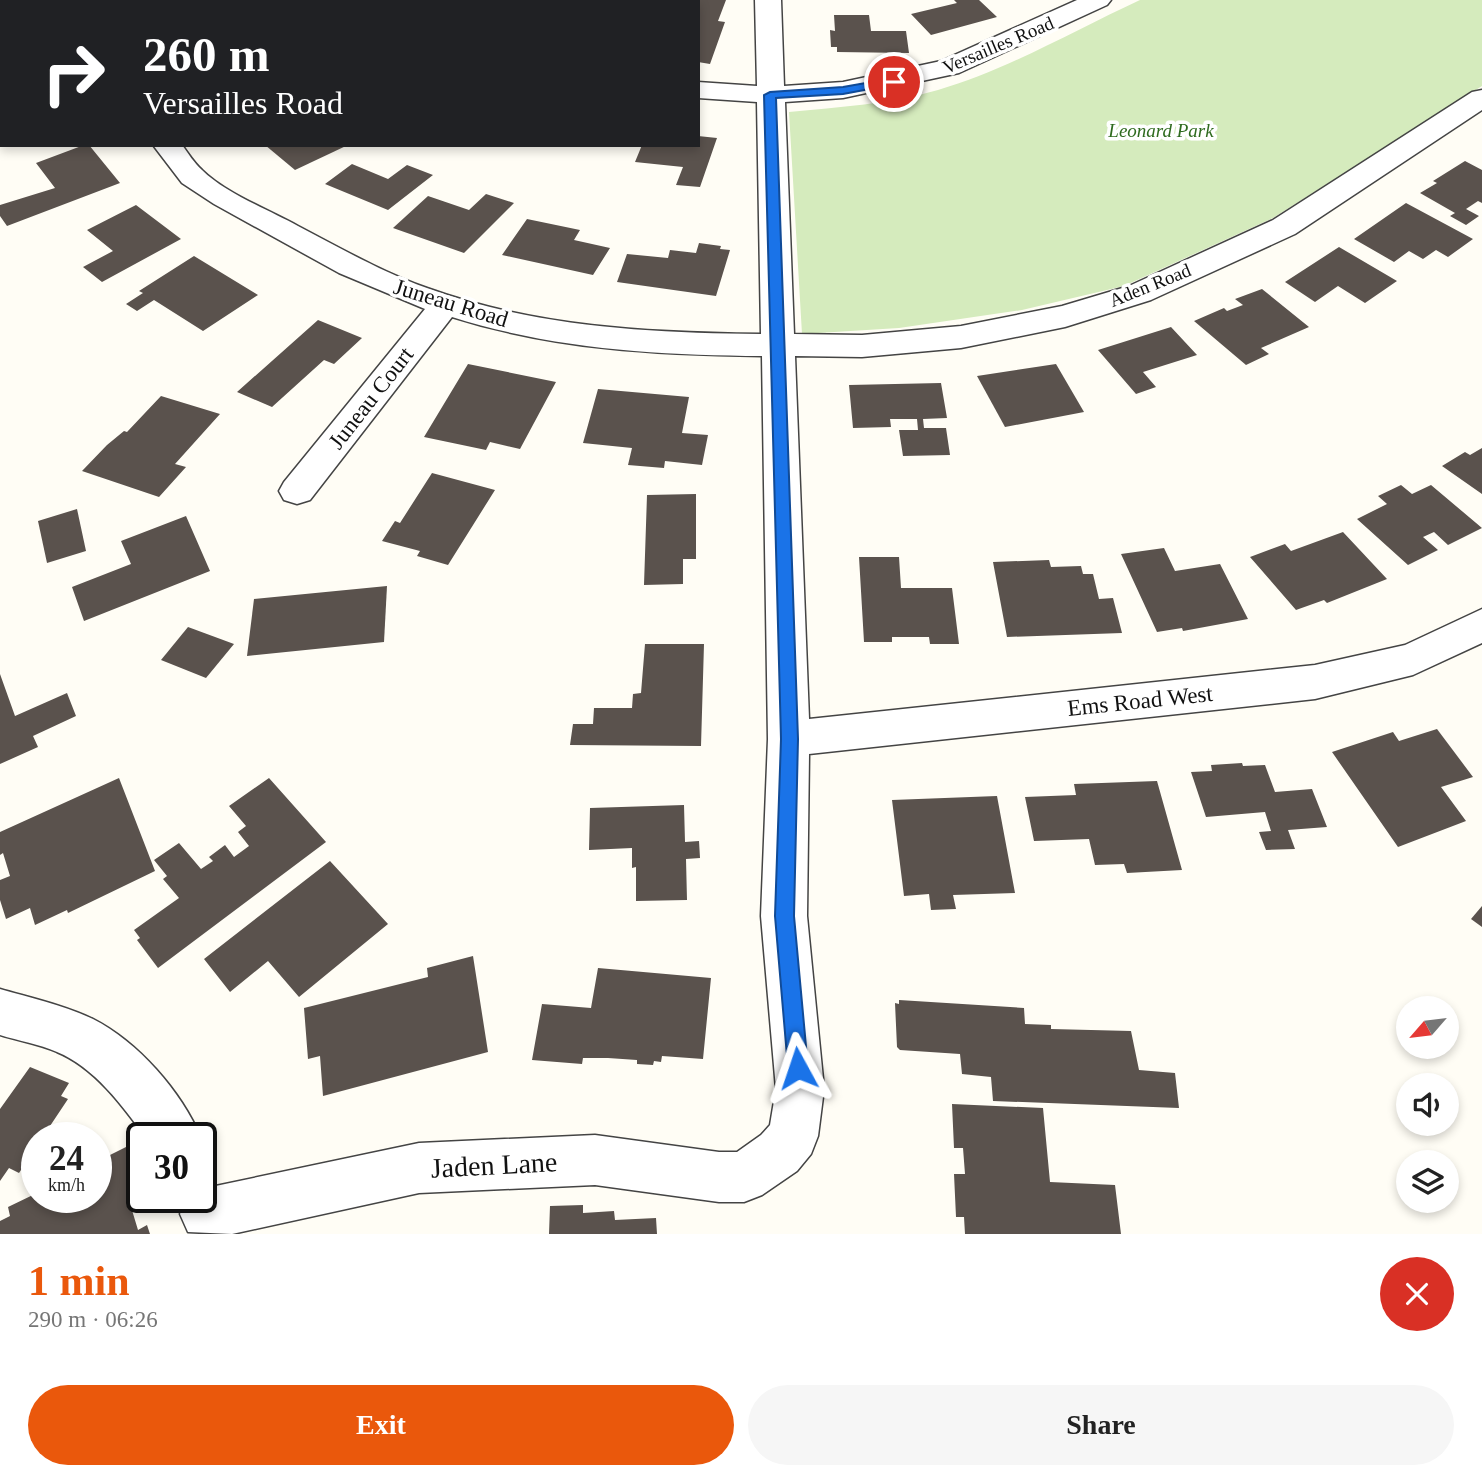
<!DOCTYPE html>
<meta charset="utf-8">
<style>
body{margin:0;font-family:"Times New Roman",serif;background:#f6f6f6;color:#222;height:100vh;display:flex;flex-direction:column;font-size:26px;white-space:nowrap}
*{box-sizing:border-box;margin:0}
p{font-size:23px;color:#767676}
.icon{flex:none;width:38px;height:38px;fill:none;stroke:currentColor;stroke-width:2;stroke-linecap:round;stroke-linejoin:round}
.map{position:relative;height:1234px;overflow:hidden}
.drawer{display:flex;flex-direction:column;background:#fff;flex:1}
.drawer>*{flex:none}
.guide{position:absolute;left:0px;top:0px;width:700px;height:147px;box-shadow:0 4px 10px #0003;background:#202124;color:#fff;overflow:hidden}
.needle{width:46px;rotate:242deg}
.fabs{position:absolute;left:1396px;top:996px;display:grid;gap:14px}
.fabs a{display:grid;place-items:center;width:63px;height:63px;border-radius:50%;background:#fff;box-shadow:0 4px 10px #0003;font-size:35px}
.speed{position:absolute;left:21px;top:1122px;display:flex;gap:14px;font-size:35px;font-weight:700;text-align:center}
.speed>*{display:grid;place-content:center;width:91px;height:91px;border-radius:50%;background:#fff;box-shadow:0 4px 10px #0003;line-height:1}
.speed small{font-size:18px;font-weight:400}
.speed .limit{border:4px solid #111;border-radius:10px;background:#fff;color:#111}
.pin{position:absolute;display:grid;place-items:center;width:60px;height:60px;color:#fff;margin:-30px;border:4px solid #fff;border-radius:50%;box-shadow:0 2px 7px #0007}
.me{position:absolute;width:77px;margin:-38px;rotate:355deg;stroke-linejoin:round;filter:drop-shadow(0 0 5px #0008)}
.turn{display:flex;align-items:center;gap:24px;height:147px;padding:0 28px;font-size:32px}
.turn .icon{width:91px;height:91px;stroke-width:2.5}
.turn b{display:block;font-size:49px;line-height:60px}
.round{display:grid;place-items:center;flex:none;width:74px;height:74px;border-radius:37px;background:#f6f6f6}
.overview{display:flex;align-items:center;justify-content:space-between;height:119px;padding:0 28px}
h1{font-size:42px;font-weight:800;line-height:52px;color:#ea580c}
.cta{display:flex;gap:14px;margin-top:auto;padding:14px 28px}
.cta a{flex:1;height:80px;border-radius:42px;background:#ea580c;color:#fff;font-size:28px;font-weight:800;line-height:80px;text-align:center}
.cta a+a{background:#f6f6f6;color:#222}
.map>svg:first-child{display:block}
.green{fill:#d5ebbd}
.building{fill:#5a524d}
.lines{fill:none;stroke-linecap:round;stroke-linejoin:round}
.street-casing{stroke:#444;stroke-width:3}
.street{fill:#fff;fill-rule:evenodd}
.route{fill:#1a73e8;stroke:#114b97;stroke-width:2}
.labels{text-anchor:middle;dominant-baseline:central;stroke-width:7;stroke-linejoin:round;paint-order:stroke}
.far-street-label{font-size:19px;fill:#111;stroke:#fff}
.far-park-label{font-size:19px;font-style:italic;fill:#2f6b1f;stroke:#fff}
.street-label{font-size:23px;fill:#111;stroke:#fff}
.near-street-label{font-size:28px;fill:#111;stroke:#fff}
</style>
<div class="map">
<svg width="1482" height="1234" viewBox="0 0 1482 1234">
<rect width="100%" height="100%" fill="#fffdf5"/>
<path class="green" d="M1140,0H1482V86L1273,218L1124,286L1022,310L899,328L802,334L789,112C839,107 890,104 938,90C1007,70 1075,30 1140,0Z"/>
<g class="building">
<polygon points="698,0 726,0 718,21 725,22 710,64 698,62"/>
<polygon points="954,0 979,0 997,17 931,35 911,14 957,3"/>
<polygon points="834,15 869,15 871,31 906,31 909,53 837,52 837,47 831,47 830,30 835,31"/>
<polygon points="698,136 717,138 700,187 676,185 683,167 635,162 642,145 698,145"/>
<polygon points="84,145 89,145 120,183 7,226 0,216 0,205 55,188 36,163"/>
<polygon points="265,145 348,145 295,170"/>
<polygon points="1465,161 1482,170 1482,203 1478,201 1466,209 1479,216 1466,225 1450,216 1455,213 1420,193 1437,183 1433,181"/>
<polygon points="352,164 388,179 407,165 433,175 388,210 325,184"/>
<polygon points="486,194 514,203 464,253 393,228 428,196 469,210"/>
<polygon points="1406,203 1473,239 1448,257 1436,250 1423,259 1409,251 1394,262 1354,239"/>
<polygon points="136,205 181,239 102,282 83,267 113,251 87,230"/>
<polygon points="527,219 580,230 574,240 610,248 593,275 502,255"/>
<polygon points="699,243 721,246 720,249 730,250 716,296 617,282 627,254 668,258 670,250 696,253"/>
<polygon points="1339,247 1397,281 1365,303 1338,286 1315,302 1285,282"/>
<polygon points="194,256 258,295 203,331 154,300 137,311 126,304 143,293 139,291"/>
<polygon points="1262,289 1309,327 1261,348 1269,354 1246,365 1194,321 1224,308 1227,311 1243,305 1235,299"/>
<polygon points="318,320 362,338 334,364 324,360 272,407 237,392"/>
<polygon points="1171,327 1197,355 1143,372 1156,387 1136,394 1098,350"/>
<polygon points="468,364 556,382 520,449 490,442 486,450 424,437"/>
<polygon points="1056,364 1084,412 1005,427 977,376"/>
<polygon points="941,383 947,418 923,419 924,428 946,428 950,455 903,456 899,430 918,430 917,419 890,419 891,427 853,428 849,385"/>
<polygon points="598,389 689,397 682,433 708,435 702,465 665,461 664,468 628,465 632,448 583,443"/>
<polygon points="161,396 220,414 175,464 186,467 159,497 82,471 107,445 124,431 127,432"/>
<polygon points="1482,448 1482,494 1442,466 1465,452 1470,455"/>
<polygon points="432,473 495,490 448,565 417,556 420,551 382,541 395,521 400,523"/>
<polygon points="1401,485 1412,494 1431,485 1482,528 1448,545 1434,532 1423,537 1438,550 1408,565 1357,519 1387,504 1378,496"/>
<polygon points="696,494 696,559 683,559 683,584 644,585 647,495"/>
<polygon points="77,509 86,551 47,563 38,521"/>
<polygon points="186,516 210,571 84,621 72,587 131,564 121,541"/>
<polygon points="1343,532 1387,579 1327,603 1324,600 1296,610 1250,557 1285,544 1291,551"/>
<polygon points="1164,548 1175,571 1220,564 1248,619 1183,631 1182,628 1157,632 1121,554"/>
<polygon points="859,557 899,557 901,588 952,588 959,644 930,644 929,637 892,637 892,642 864,642"/>
<polygon points="1049,560 1051,567 1081,566 1083,574 1093,574 1099,599 1113,598 1122,633 1007,637 993,562"/>
<polygon points="387,586 384,642 247,656 254,599"/>
<polygon points="188,627 234,644 206,678 161,660"/>
<polygon points="645,644 704,644 701,746 570,745 573,724 593,724 594,708 632,708 633,694 641,693"/>
<polygon points="0,674 15,716 67,693 76,716 33,736 38,747 0,764"/>
<polygon points="1437,729 1473,777 1441,787 1466,821 1398,847 1332,752 1393,732 1399,741"/>
<polygon points="1242,763 1243,766 1265,765 1275,792 1312,789 1327,827 1288,830 1295,849 1266,850 1259,832 1271,831 1265,812 1206,817 1191,772 1212,771 1211,765"/>
<polygon points="119,778 155,871 68,913 67,910 35,925 30,908 6,919 0,900 0,880 10,876 3,853 0,855 0,832"/>
<polygon points="269,778 326,842 158,968 137,940 140,938 134,930 179,898 163,879 167,876 154,860 179,843 201,869 213,861 209,857 225,845 234,857 249,846 238,832 246,826 229,806"/>
<polygon points="1157,781 1182,870 1127,873 1124,864 1095,865 1089,839 1034,841 1025,797 1076,795 1074,784"/>
<polygon points="997,796 1015,893 953,895 956,909 931,910 929,894 904,896 892,800"/>
<polygon points="684,805 685,842 699,841 700,858 686,859 687,900 636,901 636,867 632,868 632,848 589,850 590,808"/>
<polygon points="330,861 388,924 299,997 268,961 230,992 204,959"/>
<polygon points="1482,906 1482,927 1471,919"/>
<polygon points="473,956 488,1052 323,1096 320,1056 308,1059 304,1008 428,977 427,968"/>
<polygon points="598,968 711,978 703,1059 662,1056 661,1062 654,1061 653,1065 637,1064 637,1060 608,1058 583,1058 582,1064 532,1060 542,1004 591,1008"/>
<polygon points="899,1000 1024,1008 1025,1024 1051,1025 1051,1029 1131,1031 1139,1070 1175,1073 1179,1108 993,1101 991,1077 962,1074 960,1054 900,1050 897,1047 895,1003 899,1004"/>
<polygon points="30,1067 69,1083 61,1096 68,1099 42,1138 37,1138 37,1146 19,1173 9,1168 0,1181 0,1109"/>
<polygon points="952,1104 1043,1108 1050,1182 1115,1185 1121,1234 965,1234 964,1217 956,1217 954,1174 965,1174 963,1148 954,1148"/>
<polygon points="128,1146 137,1192 128,1197 138,1230 147,1225 150,1234 0,1234 0,1221 10,1216 8,1207 37,1193 37,1197 96,1197 96,1162"/>
<polygon points="583,1205 583,1213 614,1211 615,1220 656,1218 657,1234 549,1234 550,1206"/>
</g>
<g class="lines">
<g class="street-casing">
<g id="street">
<polygon points="58,0 84,0 84,2 59,2"/>
<polygon points="464,0 490,0 491,2 466,2"/>
<path d="M755,0H781L784,86L843,82L941,61L1077,0H1111L1107,5L959,73L843,98L785,102L794,334L862,335L961,326L1062,306L1129,286L1273,220L1472,92L1482,90V110L1295,234L1151,300L1065,327L961,348L862,357L795,356L809,719L1315,665L1405,645L1482,609V643L1413,675L1315,699L809,754L807,916L824,1089L818,1136L811,1154L797,1171L762,1195L744,1202H719L595,1185L419,1193L232,1234L188,1232L180,1214L187,1197H201V1190L206,1188L419,1143L595,1135L719,1152H737L761,1135L770,1125L776,1089L761,916L768,739L762,356C657,355 553,349 452,317L310,500L297,504L284,500L279,491L284,482L425,309L339,273L214,204L182,183L153,145H182C188,153 194,163 202,170C225,193 269,210 298,226C340,248 382,272 427,288C535,327 648,333 761,334L757,102L698,98V82L757,86Z"/>
<path d="M0,989C31,998 63,1005 93,1019C138,1042 181,1091 201,1138H146C123,1106 94,1067 57,1052C39,1044 19,1041 0,1035Z"/>
</g>
</g>
<use href="#street" class="street"/>
</g>
<polygon class="route" points="894,78 897,79 897,84 843,94 776,98 798,739 794,916 808,1068 805,1075 798,1078 791,1075 788,1068 775,916 781,739 764,95 770,92 843,87"/>
<g class="labels">
<g class="far-street-label">
<text transform="translate(998 45) rotate(-23)">Versailles Road</text>
<text transform="translate(1150 285) rotate(-22)">Aden Road</text>
</g>
<g class="far-park-label">
<text x="1161" y="130">Leonard Park</text>
</g>
<g class="street-label">
<text transform="translate(451 303) rotate(17)">Juneau Road</text>
<text transform="translate(371 398) rotate(-52)">Juneau Court</text>
<text transform="translate(1140 701) rotate(-6)">Ems Road West</text>
</g>
<g class="near-street-label">
<text transform="translate(494 1165) rotate(-3)">Jaden Lane</text>
</g>
</g>
</svg>
<div class="fabs">
<a><svg class="needle" viewBox="-14 -14 28 28"><path d="M0-13l5 13h-10z" fill="#e53935"/><path d="M0 13l5-13h-10z" fill="#767676"/></svg></a>
<a><svg class="icon" aria-label="sound" viewBox="0 0 24 24"><path d="M4 9h4l5-4v14l-5-4H4zM17 9q2 3 0 6"/></svg></a>
<a><svg class="icon" aria-label="layers" viewBox="0 0 24 24"><path d="M12 4l9 5-9 5-9-5zM3 14l9 5 9-5"/></svg></a>
</div>
<div class="speed"><div>24<small>km/h</small></div><div class="limit">30</div></div>
<div class="pin" style="left:894px;top:82px;background:#d93025"><svg class="icon" aria-label="arrive" viewBox="0 0 24 24"><path d="M6 21V4h12l-3 4 3 4H6"/></svg></div>
<svg class="me" style="left:798px;top:1068px" viewBox="-20 -20 40 40"><path d="M0-17L14 15 0 8-14 15z" fill="#1a73e8" stroke="#fff" stroke-width="4"/></svg>
<div class="guide">
<div class="turn"><svg class="icon" aria-label="right" viewBox="0 0 24 24"><path d="M7 20v-9h11M14 6l5 5-5 5"/></svg><div><b>260 m</b>Versailles Road</div></div>
</div>
</div>
<section class="drawer">
<div class="overview"><div><h1>1 min</h1><p>290 m · 06:26</p></div><a class="round" style="background:#d93025;color:#fff"><svg class="icon" aria-label="close" viewBox="0 0 24 24"><path d="M6 6l12 12M18 6L6 18"/></svg></a></div>
<div class="cta"><a>Exit</a><a>Share</a></div>
</section>
